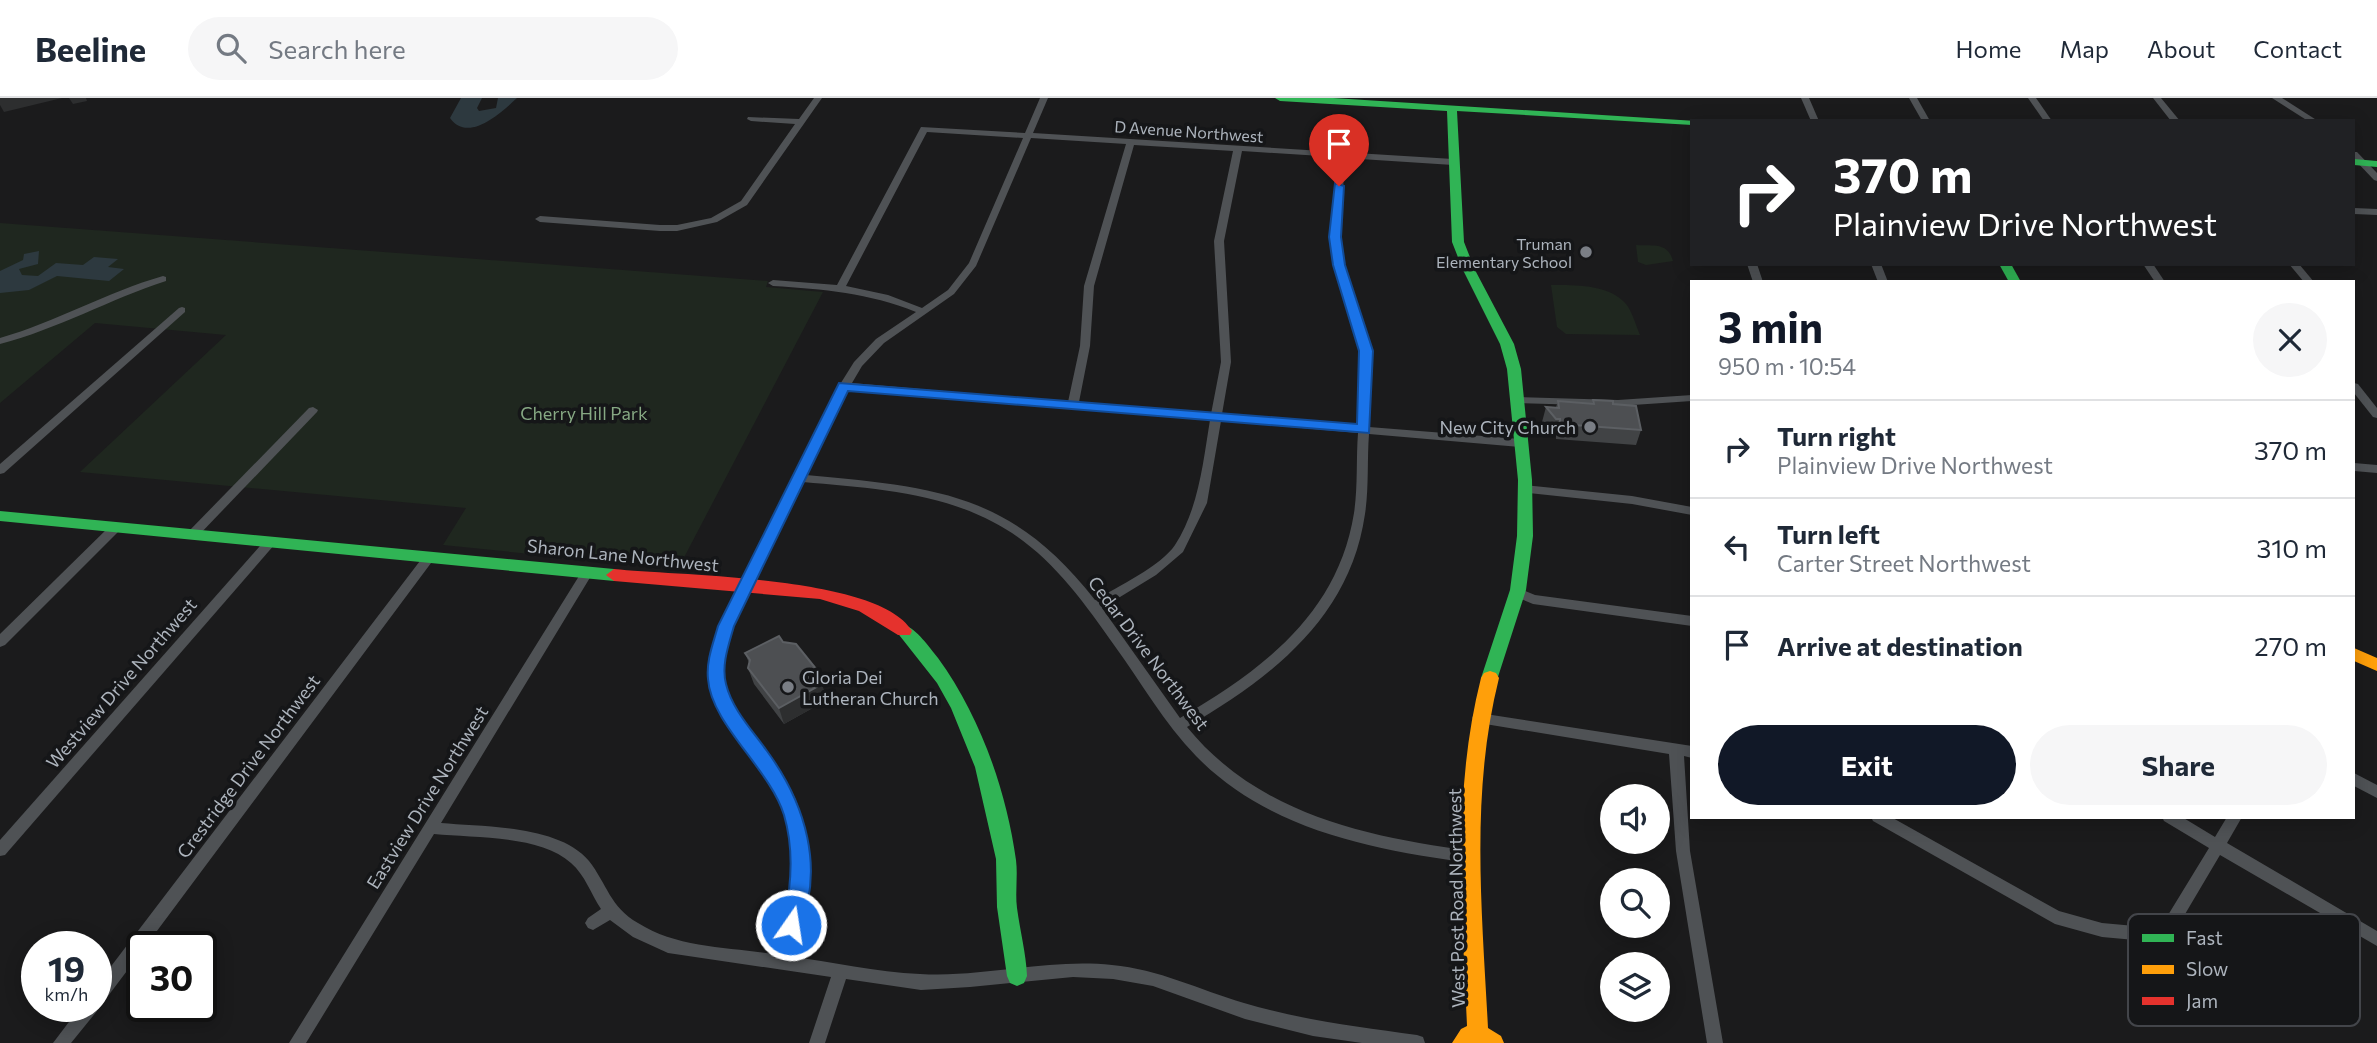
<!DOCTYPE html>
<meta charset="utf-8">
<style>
body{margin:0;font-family:Commissioner,sans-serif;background:#f6f6f7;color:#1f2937;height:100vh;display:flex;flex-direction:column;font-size:26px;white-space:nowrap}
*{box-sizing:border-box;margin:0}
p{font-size:23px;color:#747a83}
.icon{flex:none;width:38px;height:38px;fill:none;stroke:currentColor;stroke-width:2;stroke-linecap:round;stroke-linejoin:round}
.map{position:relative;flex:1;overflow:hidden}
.panel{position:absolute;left:1690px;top:182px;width:665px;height:539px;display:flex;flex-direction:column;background:#fff;border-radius:0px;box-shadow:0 4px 18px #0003}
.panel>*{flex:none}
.top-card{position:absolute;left:1690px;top:21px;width:665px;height:147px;border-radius:0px;box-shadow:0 4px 18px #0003;background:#202124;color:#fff;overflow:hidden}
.buttons{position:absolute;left:1600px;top:686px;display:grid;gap:14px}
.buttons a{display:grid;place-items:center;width:70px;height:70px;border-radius:50%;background:#fff;box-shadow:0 4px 18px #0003;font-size:35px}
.speed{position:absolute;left:21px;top:833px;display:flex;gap:14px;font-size:35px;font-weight:700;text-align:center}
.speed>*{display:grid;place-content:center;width:91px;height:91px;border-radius:50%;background:#fff;box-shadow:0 4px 18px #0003;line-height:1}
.speed small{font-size:18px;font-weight:400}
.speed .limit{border:4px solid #111;border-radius:10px;background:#fff;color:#111}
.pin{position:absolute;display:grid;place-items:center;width:60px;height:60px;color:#fff;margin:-72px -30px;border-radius:50% 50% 50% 0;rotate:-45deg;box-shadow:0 0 7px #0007}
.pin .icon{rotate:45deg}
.me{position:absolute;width:77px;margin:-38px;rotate:13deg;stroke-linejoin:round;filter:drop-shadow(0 0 5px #0008)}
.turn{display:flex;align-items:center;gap:24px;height:147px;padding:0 28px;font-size:32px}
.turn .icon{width:91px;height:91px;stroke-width:2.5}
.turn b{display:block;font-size:49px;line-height:60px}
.round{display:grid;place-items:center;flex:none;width:74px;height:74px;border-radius:37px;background:#f6f6f7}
.head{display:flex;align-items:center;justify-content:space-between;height:119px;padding:0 28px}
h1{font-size:42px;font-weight:700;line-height:52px;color:#111827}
.action{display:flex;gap:14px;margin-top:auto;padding:14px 28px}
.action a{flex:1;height:80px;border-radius:42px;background:#111827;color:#fff;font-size:28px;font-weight:700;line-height:80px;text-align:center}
.action a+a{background:#f6f6f7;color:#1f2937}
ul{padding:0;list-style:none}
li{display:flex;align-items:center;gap:21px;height:98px;padding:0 28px;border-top:2px solid #e0e1e3}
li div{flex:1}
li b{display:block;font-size:26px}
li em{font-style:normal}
header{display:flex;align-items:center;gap:42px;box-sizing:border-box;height:98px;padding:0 35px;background:#fff;border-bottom:2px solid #e0e1e3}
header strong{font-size:33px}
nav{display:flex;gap:38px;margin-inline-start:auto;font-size:24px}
.search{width:490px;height:63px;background:#f6f6f7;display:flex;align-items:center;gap:18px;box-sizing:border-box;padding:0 24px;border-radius:38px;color:#747a83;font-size:26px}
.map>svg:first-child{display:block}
.green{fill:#1f271f}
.water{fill:#2d393f}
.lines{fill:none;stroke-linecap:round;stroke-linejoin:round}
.street{fill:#4f5255;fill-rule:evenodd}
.fast{fill:#30b455;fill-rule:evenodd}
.slow{fill:#ff9f0a;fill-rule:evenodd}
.jam{fill:#e5322d;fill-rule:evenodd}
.wall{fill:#414345}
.shaded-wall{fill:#2d2e2f}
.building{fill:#4d4f52;stroke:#5c5f63;stroke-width:2}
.route{fill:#1a73e8;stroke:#114b97;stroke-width:2}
.poi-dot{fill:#7a7e85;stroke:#151618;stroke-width:2.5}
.labels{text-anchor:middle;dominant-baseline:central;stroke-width:7;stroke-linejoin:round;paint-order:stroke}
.far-street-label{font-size:16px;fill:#adb4bd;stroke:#151618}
.far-poi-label{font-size:16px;fill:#adb4bd;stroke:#151618;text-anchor:end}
.park-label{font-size:18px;fill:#86a883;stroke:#151618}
.poi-label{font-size:18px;fill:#adb4bd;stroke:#151618;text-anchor:end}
.street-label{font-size:18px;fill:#adb4bd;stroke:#151618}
.key{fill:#151618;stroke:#43454a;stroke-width:2}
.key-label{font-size:19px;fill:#adb4bd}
</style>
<header>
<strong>Beeline</strong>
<div class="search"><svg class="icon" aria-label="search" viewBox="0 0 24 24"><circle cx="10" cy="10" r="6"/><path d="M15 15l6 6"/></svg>Search here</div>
<nav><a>Home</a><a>Map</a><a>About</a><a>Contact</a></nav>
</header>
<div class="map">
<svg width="2377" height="945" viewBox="0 0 2377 945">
<rect width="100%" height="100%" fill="#1b1b1c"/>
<g class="green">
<polygon points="0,125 768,183 766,189 823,194 678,471 443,447 466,410 80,374 226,237 95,225 0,305"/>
<path d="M1636,147C1653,148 1668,144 1673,163L1646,167L1638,164Z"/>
<path d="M1551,187C1574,187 1609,186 1626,206C1632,213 1636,228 1640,237L1566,236L1557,229Z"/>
</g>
<g class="water">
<path d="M461,0H482L477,10L479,13L496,10L498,0H517C502,14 468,46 450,20Z"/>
<polygon points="39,153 38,166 19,171 22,177 38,178 56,165 83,167 94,159 118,161 108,169 124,171 109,183 57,178 29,192 0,195 0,173 23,162 24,156"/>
</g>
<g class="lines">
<g class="street">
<polygon points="814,0 822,0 747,107 717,124 677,133 660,133 540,124 535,121 540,118 660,127 677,127 711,120 741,103 795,26 751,23 747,21 748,19 799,21"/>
<path d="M1040,0H1048L1033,35L1453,61L1457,64L1453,67L1345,60L1340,141L1344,168L1370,243L1372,279L1369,329L1520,341L1526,345L1520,349L1369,336C1367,362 1369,390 1365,416C1350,520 1272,579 1187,629C1258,716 1366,739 1472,753L1477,754L1479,759L1477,764L1472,765C1374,752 1268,732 1196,658C1164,625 1141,584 1114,547C1081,500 1046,451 993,424C935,393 867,390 803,384C789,413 775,442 761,470C744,506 720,544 725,585C729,617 757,646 777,670C821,724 808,798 788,858C832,864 876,874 920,876C984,880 1047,860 1112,867C1158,871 1200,892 1244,905C1301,922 1359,929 1417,937L1423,939L1425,945H1362L1313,938L1245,921L1153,888L1113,881L1073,879L970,889L921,892L846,881L825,945H809L831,879L668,855L633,839L610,822L593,832L588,830L585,825L588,820L601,811C591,796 585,777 571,765C540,737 474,740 434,736L306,945H289L584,470L588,469L594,473L441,725C484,729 559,727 589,763C607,786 610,809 638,825C677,850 728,849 773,856C791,802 804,740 774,688C769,678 761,671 754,662C716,610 703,595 720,529L839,288L854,264L876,241L916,214C869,195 823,191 773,188L768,185L773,182L837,187L921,29L1025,35ZM927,34L1023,40L969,165L948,192L922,210L888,197L846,188ZM1031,40L1126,46L1084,188L1080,248L1068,304L852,285L862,268L884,245L954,196L976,168ZM1134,47L1233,53L1214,143L1221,264L1211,316L1079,304L1090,248L1094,188ZM1242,53L1337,59L1331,141L1334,168L1360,243L1361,279L1358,328L1222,316L1231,264L1224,143ZM848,292L1210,322C1203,364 1199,410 1175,447C1161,468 1117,489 1095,502C1011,394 934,389 806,377ZM1221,323L1358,335C1356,361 1358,389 1354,415C1338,516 1262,572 1180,620L1102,510L1156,477L1183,454L1207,405Z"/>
<polygon points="1801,0 1809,0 1819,23 1811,23"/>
<polygon points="1909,0 1917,0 1930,23 1922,23"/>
<polygon points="2028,0 2036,0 2052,23 2044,23"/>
<polygon points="2153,0 2161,0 2180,23 2171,23"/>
<polygon points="2272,0 2282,0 2318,23 2308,23"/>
<polygon points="2354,54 2357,54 2377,75 2377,83 2374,82 2354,61"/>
<polygon points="2354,110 2377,111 2377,117 2354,116"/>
<polygon points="1747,166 1757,166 1763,184 1753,184"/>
<polygon points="1871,166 1881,166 1888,184 1878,184"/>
<polygon points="2143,166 2153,166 2165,184 2155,184"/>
<polygon points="2289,166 2299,166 2314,184 2304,184"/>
<path d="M163,178L166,179V183C110,201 58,231 0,246V240C56,224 107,194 163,178Z"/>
<polygon points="182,209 185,210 185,214 4,375 0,376 0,366 179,210"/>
<polygon points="2354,285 2358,286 2377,310 2377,320 2373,319 2354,295"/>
<polygon points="1692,297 1692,303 1618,308 1517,305 1512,302 1517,299 1618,302"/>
<polygon points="313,309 318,312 317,314 197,439 189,439 187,436 189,433 309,310"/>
<polygon points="2354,365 2377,367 2377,375 2354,373"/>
<polygon points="1524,387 1632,398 1692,409 1692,417 1632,406 1520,394 1518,391"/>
<polygon points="116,425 120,426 122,429 120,432 5,547 0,549 0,536 112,426"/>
<polygon points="271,439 275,440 277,443 275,446 5,757 0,758 0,742 267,440"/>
<polygon points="430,454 434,455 436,458 434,461 145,849 142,849 142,853 102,906 99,908 97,913 71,945 53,945 81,908 96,908 96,888 426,455"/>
<polygon points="1518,490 1535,497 1692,518 1692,528 1533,506 1514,498 1512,495"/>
<polygon points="1479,615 1692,648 1692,660 1684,658 1690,753 1723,945 1707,945 1676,753 1669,656 1479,625 1474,624 1472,620 1474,616"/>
<polygon points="2354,675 2377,687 2377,700 2354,688"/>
<polygon points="1871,719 1891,719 2059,813 2102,825 2135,828 2165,822 2209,750 2164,723 2162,719 2182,719 2215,739 2227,719 2242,719 2227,745 2377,833 2377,848 2220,757 2175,833 2135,842 2102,839 2055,826 1873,723"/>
</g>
<g class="fast">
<polygon points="1275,0 1333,0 1696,23 1692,23 1692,27 1457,13 1464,144 1475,172 1514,246 1521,271 1532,382 1533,438 1526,492 1496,585 1484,585 1481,580 1510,492 1517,438 1518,382 1507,271 1500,246 1463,172 1452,144 1447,13 1280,3"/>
<polygon points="2354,61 2377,63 2377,69 2354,67"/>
<polygon points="1999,166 2011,166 2021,184 2009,184"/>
<polygon points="0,413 614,471 622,477 614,483 0,423"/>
<path d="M904,527C917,531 929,549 938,560C980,618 1006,691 1016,762C1018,778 1015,794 1017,810C1020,833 1026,855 1027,878L1024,885L1017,888L1010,885L1007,878L997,809L996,761L975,669L951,610L937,585L896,533L898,529Z"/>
</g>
<g class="slow">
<polygon points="2354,550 2377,560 2377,573 2354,563"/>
<path d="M1490,573L1496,575L1499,580C1470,695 1482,813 1488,930L1501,938L1504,945H1452L1461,931L1467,928C1462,811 1452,694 1481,580L1484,575Z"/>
</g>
<path class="jam" d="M614,471C677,478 879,477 912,533L910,537H898L859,513L820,501L614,483L606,477Z"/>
</g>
<g class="wall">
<polygon points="1593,302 1613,306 1641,332 1636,347 1556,341 1556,336 1552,336 1542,324 1546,309 1556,309 1558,303 1592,306"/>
<polygon points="783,544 817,572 827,602 784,626 754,586 748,570 749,565 745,555"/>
</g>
<g class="shaded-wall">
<polygon points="0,0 62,0 4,14 0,7"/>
<polygon points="69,0 86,0 87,3 73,6"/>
<polygon points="817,572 827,602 784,626 779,610 812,575"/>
</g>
<g class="building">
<polygon points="1593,302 1613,303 1613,306 1636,308 1641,332 1560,326 1560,321 1556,321 1546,309 1559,310 1558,303 1594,306"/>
<polygon points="779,538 783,544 796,546 817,572 812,575 822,586 779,610 748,570 750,562 745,555"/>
</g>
<path class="route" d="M1335,85L1344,88L1341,139L1345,167L1373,253L1369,335L848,293L734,528C729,546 721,567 726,586C732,611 752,632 767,653C805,705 826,771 798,834L791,836L784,834C778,821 787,805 789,792C792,767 791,741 784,717C770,671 711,626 708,581C706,563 713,546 718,528L839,285L1357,326L1359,253L1333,167L1329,139Z"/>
<g class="poi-dot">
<circle cx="1586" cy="154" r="7"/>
<circle cx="1590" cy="329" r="7"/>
<circle cx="788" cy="589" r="7"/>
</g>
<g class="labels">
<g class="far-street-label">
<text transform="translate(1189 33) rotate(4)">D Avenue Northwest</text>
</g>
<g class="far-poi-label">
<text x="1572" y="145">Truman<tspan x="1572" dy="18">Elementary School</tspan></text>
</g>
<g class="park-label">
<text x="584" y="315">Cherry Hill Park</text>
</g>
<g class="poi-label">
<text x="1576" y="329">New City Church</text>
<text x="802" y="579" text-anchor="start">Gloria Dei<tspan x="802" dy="21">Lutheran Church</tspan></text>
</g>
<g class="street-label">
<text transform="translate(623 457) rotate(6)">Sharon Lane Northwest</text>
<text transform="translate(1149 555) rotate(53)">Cedar Drive Northwest</text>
<text transform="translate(121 585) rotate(-49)">Westview Drive Northwest</text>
<text transform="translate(248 668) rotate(-53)">Crestridge Drive Northwest</text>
<text transform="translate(427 699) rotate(-58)">Eastview Drive Northwest</text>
<text transform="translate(1456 800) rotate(-91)">West Post Road Northwest</text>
</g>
</g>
<rect x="2128" y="816" width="232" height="112" rx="10" class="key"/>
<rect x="2142" y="836" width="32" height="8" fill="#30b455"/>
<rect x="2142" y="867" width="32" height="9" fill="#ff9f0a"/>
<rect x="2142" y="899" width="32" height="8" fill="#e5322d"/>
<g class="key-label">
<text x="2186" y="847">Fast</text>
<text x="2186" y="878">Slow</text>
<text x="2186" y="910">Jam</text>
</g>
</svg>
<div class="buttons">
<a><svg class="icon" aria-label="sound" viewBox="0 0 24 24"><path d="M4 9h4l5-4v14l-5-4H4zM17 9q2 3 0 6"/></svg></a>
<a><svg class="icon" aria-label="search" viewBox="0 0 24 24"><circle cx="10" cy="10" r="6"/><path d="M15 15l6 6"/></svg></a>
<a><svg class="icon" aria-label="layers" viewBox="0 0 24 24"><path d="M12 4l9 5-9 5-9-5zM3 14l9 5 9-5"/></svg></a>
</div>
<div class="speed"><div>19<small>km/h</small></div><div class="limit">30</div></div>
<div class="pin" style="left:1339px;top:88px;background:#d93025"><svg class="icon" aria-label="arrive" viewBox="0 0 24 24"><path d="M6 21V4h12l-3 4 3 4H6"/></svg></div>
<svg class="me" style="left:791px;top:827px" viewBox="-20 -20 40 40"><circle r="17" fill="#1a73e8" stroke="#fff" stroke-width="3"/><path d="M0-11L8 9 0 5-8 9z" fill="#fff"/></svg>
<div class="top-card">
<div class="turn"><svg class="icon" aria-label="right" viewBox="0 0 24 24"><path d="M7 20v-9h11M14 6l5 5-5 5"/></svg><div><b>370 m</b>Plainview Drive Northwest</div></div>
</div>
<section class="panel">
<div class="head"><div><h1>3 min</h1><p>950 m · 10:54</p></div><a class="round"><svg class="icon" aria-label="close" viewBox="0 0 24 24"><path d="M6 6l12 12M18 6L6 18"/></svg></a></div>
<ul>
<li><svg class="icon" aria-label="right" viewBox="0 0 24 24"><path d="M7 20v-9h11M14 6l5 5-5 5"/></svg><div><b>Turn right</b><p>Plainview Drive Northwest</p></div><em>370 m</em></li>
<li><svg class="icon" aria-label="left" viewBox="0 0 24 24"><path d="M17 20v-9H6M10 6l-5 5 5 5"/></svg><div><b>Turn left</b><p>Carter Street Northwest</p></div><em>310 m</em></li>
<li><svg class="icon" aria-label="arrive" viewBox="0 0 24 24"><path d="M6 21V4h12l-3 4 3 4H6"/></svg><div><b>Arrive at destination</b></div><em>270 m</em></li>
</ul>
<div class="action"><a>Exit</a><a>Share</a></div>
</section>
</div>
